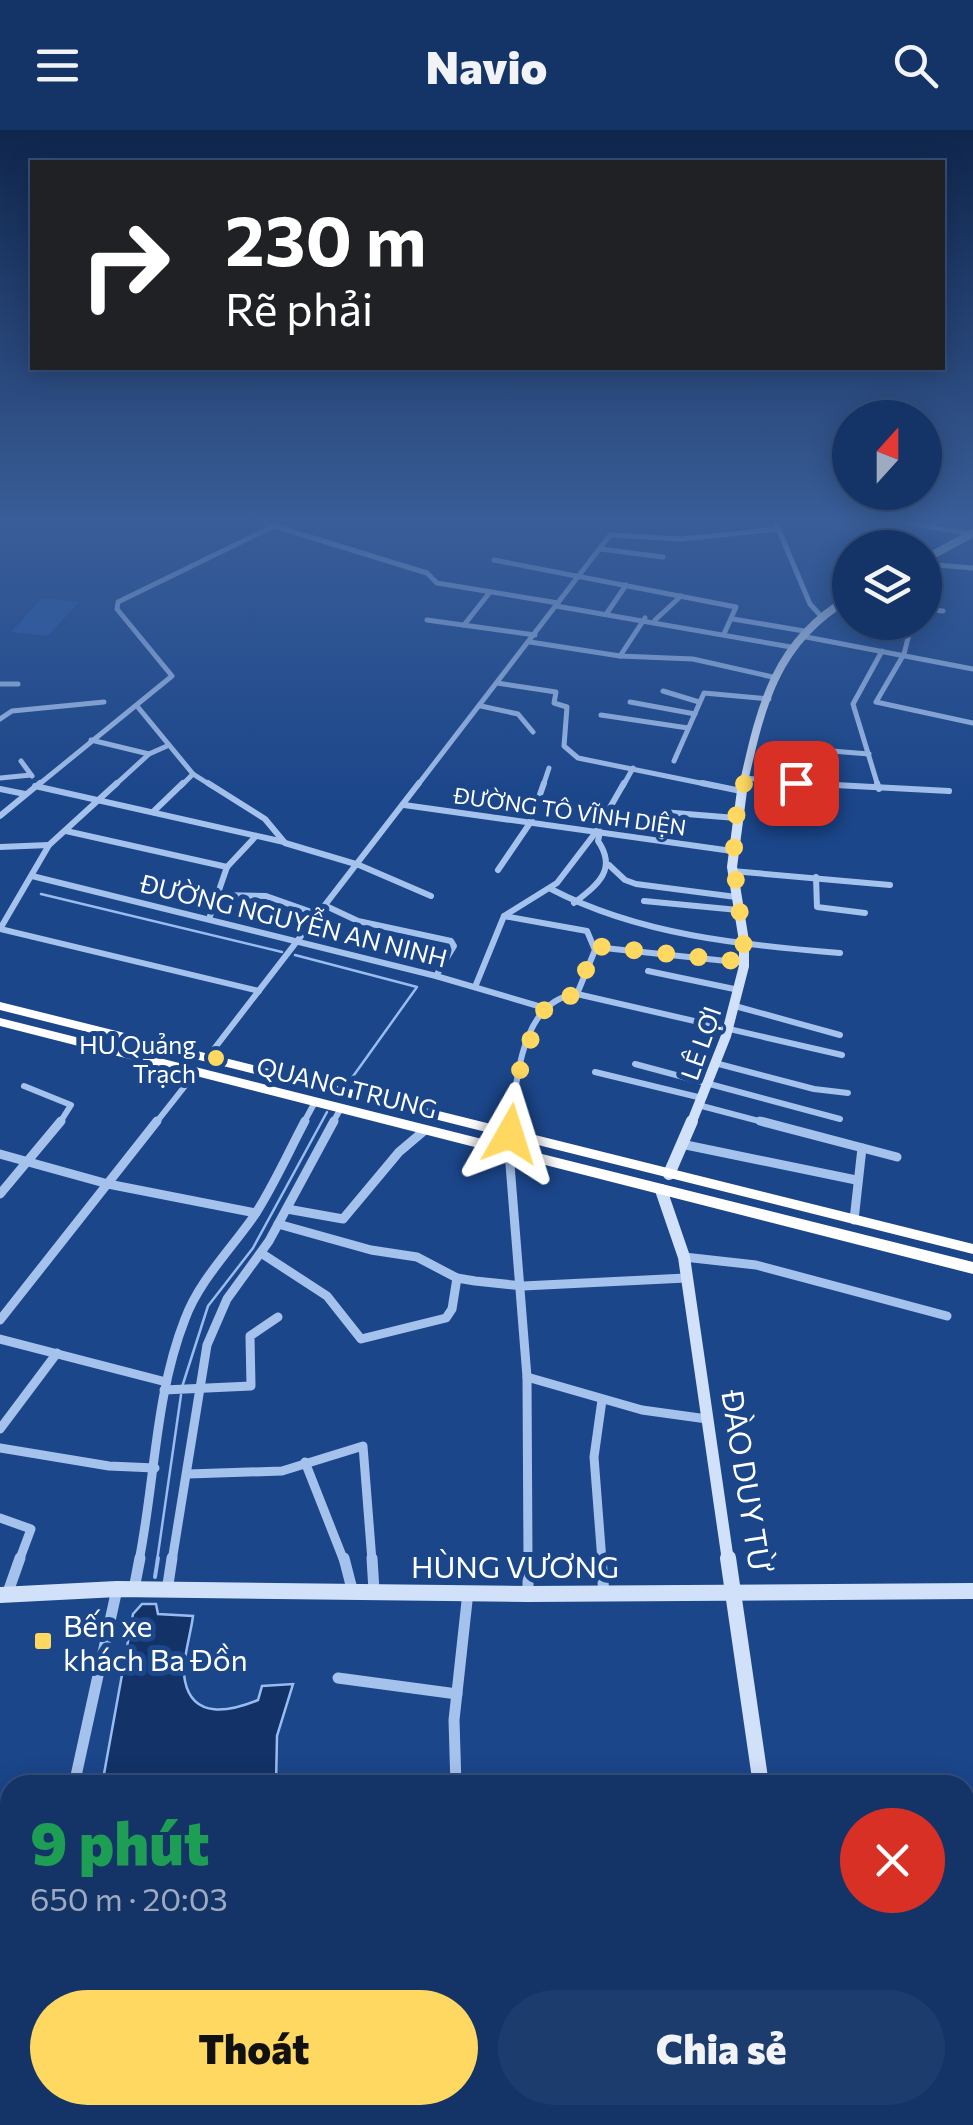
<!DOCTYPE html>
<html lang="vi">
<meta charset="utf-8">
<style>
body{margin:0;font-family:Commissioner,sans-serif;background:#1d3c6e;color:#f1f3f6;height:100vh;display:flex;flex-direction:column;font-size:38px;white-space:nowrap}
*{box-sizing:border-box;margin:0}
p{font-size:32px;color:#9daac0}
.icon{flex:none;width:55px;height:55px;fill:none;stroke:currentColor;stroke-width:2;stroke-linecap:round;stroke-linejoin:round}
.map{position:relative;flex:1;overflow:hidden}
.sheet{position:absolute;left:0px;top:1645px;width:975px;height:350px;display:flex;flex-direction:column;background:#143468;border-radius:30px 30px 0 0;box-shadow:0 5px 25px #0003,0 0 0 2px #334f7c}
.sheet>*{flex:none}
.guide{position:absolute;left:30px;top:30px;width:915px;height:210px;border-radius:0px;box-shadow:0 5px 25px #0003,0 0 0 2px #334f7c;background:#202124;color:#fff;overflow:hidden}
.needle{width:65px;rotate:21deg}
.buttons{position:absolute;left:832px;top:270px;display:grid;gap:20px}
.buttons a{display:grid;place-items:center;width:110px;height:110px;border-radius:50%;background:#143468;box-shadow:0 5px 25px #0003,0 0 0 2px #334f7c;font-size:50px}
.pin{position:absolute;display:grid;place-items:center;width:85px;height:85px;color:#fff;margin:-42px;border-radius:20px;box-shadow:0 5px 15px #0006}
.me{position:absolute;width:110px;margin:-55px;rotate:6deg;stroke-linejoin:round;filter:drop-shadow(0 0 8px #0008)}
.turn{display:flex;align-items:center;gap:35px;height:210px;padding:0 30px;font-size:45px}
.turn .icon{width:130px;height:130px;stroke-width:2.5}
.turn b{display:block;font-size:70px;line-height:85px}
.round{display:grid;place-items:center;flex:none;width:105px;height:105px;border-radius:52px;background:#1d3c6e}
.overview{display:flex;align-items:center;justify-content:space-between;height:170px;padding:0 30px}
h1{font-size:60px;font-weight:800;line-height:75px;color:#1e9e55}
.button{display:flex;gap:20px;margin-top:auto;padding:20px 30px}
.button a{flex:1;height:115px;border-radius:60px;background:#fed861;color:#111;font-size:40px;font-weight:800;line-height:115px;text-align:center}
.button a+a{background:#1d3c6e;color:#f1f3f6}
header{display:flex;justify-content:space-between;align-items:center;height:130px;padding:0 30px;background:#143468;font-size:45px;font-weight:800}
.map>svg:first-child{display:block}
.green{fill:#2457a3}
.water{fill:#123268;stroke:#98bcef;stroke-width:2.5}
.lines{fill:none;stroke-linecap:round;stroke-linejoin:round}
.stream-far1{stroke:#98bcef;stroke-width:2.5}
.stream{stroke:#98bcef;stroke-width:4}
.street-far3{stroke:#a5c2ed;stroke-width:5}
.street-far2{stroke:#a5c2ed;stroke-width:6}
.street-far1{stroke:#a5c2ed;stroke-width:9}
.street{stroke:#a5c2ed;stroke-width:11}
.secondary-far3{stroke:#d1e1f9;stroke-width:8}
.secondary-far2{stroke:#d1e1f9;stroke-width:10}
.secondary-far1{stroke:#d1e1f9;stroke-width:12}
.secondary{stroke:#d1e1f9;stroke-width:16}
.highway{fill:#fff;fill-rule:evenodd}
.route{stroke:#fed861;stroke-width:18;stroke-dasharray:0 32.4}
.poi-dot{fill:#fed861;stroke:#1b468a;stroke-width:4}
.labels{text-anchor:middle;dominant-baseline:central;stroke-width:10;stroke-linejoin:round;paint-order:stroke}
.far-street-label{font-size:22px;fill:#fff;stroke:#1b468a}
.street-label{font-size:25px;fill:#fff;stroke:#1b468a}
.poi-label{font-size:25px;fill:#fff;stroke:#1b468a;text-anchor:end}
.near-street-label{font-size:30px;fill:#fff;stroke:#1b468a}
.near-poi-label{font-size:30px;fill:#fff;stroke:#1b468a;text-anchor:start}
</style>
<header><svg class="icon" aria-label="menu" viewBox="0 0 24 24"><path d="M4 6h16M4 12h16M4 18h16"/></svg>Navio<svg class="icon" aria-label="search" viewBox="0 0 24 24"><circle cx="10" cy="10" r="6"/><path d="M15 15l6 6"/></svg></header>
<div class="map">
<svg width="973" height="1995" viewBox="0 0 973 1995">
<rect width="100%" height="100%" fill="#1b468a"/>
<polygon class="green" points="42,468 79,472 48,506 11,502"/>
<g class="water">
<path d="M142,1474H156L158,1484L193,1486C191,1504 181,1533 185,1551C193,1590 231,1581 258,1570L262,1556L293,1554L277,1606L276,1655H102L133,1484Z"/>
<polygon points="10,1778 10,1985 306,1985 314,1995 0,1995 0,1786"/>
</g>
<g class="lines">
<g class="stream-far1">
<polyline points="41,764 282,822"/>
<polyline points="295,825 417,857 344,959"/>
<polyline points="182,1257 208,1176 253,1118 327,982"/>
<polyline points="157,1431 181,1265"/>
</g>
<polyline class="stream" points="155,1447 158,1428"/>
<g class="street-far3">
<polyline points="776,393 810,474 820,485"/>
<polyline points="909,393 971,404"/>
<polyline points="274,396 427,443 437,453 558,473"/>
<polyline points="600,419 663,427"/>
<polyline points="494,430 736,477 724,504"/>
<polyline points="925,434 973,438"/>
<polyline points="556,476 791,517"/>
<polyline points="925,479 943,481"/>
<polyline points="607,483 626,455"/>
<polyline points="733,489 804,501"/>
<polyline points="427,490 535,505"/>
<polyline points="655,490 681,466"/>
<polyline points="912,492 904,524 876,572 973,593"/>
<polyline points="464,495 490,462"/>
<polyline points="801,506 973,539"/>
<polyline points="530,512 620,526 693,529 777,548"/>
<polyline points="620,526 645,488"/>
<polyline points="497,553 556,562 554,573 567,577 564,616 578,628 715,656"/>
<polyline points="0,554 18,554"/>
<polyline points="663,561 699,572"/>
<polyline points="630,572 695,584"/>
<polyline points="137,576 193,644 212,656"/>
<polyline points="481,576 518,584 533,602"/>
<polyline points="601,585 688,598"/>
<polyline points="0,589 12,581 104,572"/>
<polyline points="91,610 149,624"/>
<polyline points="819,620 869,624"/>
<polyline points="21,631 32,646"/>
<polyline points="674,631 704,563 769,569"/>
<polyline points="0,648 31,645"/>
<polyline points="746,648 822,656"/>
<polyline points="37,656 172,546 117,479 118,472 274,396 264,393"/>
<polyline points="114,656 149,624 167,616"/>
<polyline points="181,656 193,644"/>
<polyline points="417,656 610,405 681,409 779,399"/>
<polyline points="543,656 549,638"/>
<polyline points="623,656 633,638"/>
<polyline points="878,656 853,574 882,521"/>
</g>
<g class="street-far2">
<polyline points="117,653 49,715 0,799 259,861"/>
<polyline points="208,653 265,689 285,713 359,735 431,766"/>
<polyline points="702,653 741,661"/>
<polyline points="797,653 949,661"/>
<polyline points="877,653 879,659"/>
<polyline points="35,656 284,712"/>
<polyline points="0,659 25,664"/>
<polyline points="404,675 732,721"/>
<polyline points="153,682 183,653"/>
<polyline points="662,682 736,688"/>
<polyline points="0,686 40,653"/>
<polyline points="66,701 227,737"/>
<polyline points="0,717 49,715"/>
<polyline points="609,735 625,750 636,754 736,767"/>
<polyline points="498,740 530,693 544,653"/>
<polyline points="732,741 890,755"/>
<polyline points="32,746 436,846 545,878"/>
<polyline points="816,747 817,777 865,783"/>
<path d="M551,759C639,805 742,815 840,823"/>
<polyline points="218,765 266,766 320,785"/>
<polyline points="644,771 738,780"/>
<path d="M574,773C597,755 618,740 598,711L600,702"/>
<polyline points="326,776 358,791 451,811 454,816 436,846"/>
<polyline points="504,786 587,801 595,820 577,864"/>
<polyline points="209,789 227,737 256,706"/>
<polyline points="595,817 745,833"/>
<polyline points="648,841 739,860"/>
<polyline points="475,857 504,786 557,753 596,702 624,653"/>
<polyline points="735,876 840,905"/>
<polyline points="207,928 419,653"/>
<polyline points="715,933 814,959 848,963"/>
<polyline points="635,934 840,989"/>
<polyline points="595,942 702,968"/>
<polyline points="24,956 71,975 59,994"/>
<polyline points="698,975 770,994"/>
<polyline points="155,994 196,942"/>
<polyline points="303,994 315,972"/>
<polyline points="332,994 341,978"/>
<path d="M511,994C517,949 521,870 577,864L842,925"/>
</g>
<g class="street-far1">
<polyline points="760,991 897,1027"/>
<polyline points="510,1004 511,991"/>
<polyline points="686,1015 856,1050"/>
<polyline points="509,1022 527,1247 528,1431"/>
<polyline points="0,1024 108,1054 256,1083"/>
<polyline points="0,1064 61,991"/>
<polyline points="287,1079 343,1089 399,1022 425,1000"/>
<polyline points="854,1090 862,1018"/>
<polyline points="278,1094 371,1120 417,1127 457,1148 475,1151 523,1156 686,1148"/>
<polyline points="261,1123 327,1166 361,1209 446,1188 452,1179 457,1148"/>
<polyline points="684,1127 756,1135 947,1186"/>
<polyline points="0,1190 157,991"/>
<polyline points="0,1209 166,1252"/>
<polyline points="527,1247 642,1280 707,1289"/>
<polyline points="164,1260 251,1256 250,1206 278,1187"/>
<polyline points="0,1299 57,1223"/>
<polyline points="0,1318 109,1336 155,1338"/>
<polyline points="305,1332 344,1431"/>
<polyline points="188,1344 282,1341 363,1316 372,1431"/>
<polyline points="0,1388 31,1399 19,1431"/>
<path d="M139,1431C155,1351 155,1265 185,1189C199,1151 231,1119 254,1086C273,1057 288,1023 305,991"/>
<polyline points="172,1431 207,1215 227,1169 269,1111 334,991"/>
<polyline points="602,1431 594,1327 602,1270"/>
</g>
<g class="street">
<polyline points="344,1428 353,1463"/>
<polyline points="372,1428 374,1461"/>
<polyline points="528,1428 528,1464"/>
<polyline points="601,1428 604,1464"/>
<polyline points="134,1459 140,1428"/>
<polyline points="167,1461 172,1428"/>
<polyline points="8,1462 20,1428"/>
<polyline points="338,1548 457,1564"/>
<polyline points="74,1655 117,1459"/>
<polyline points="456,1655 454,1590 468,1462"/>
<polyline points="0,1754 10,1746"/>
<polyline points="965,1930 973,1930"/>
</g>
<g class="secondary-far3">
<polyline points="925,429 973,403"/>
<path d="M743,656C761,576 775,511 850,468"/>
</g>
<polyline class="secondary-far2" points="691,994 726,906 744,836 744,811 732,737 743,653"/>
<g class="secondary-far1">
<polyline points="669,1044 692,991"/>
<polyline points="661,1060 684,1127 728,1431"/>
</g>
<g class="secondary">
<polyline points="728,1428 761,1655"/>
<polyline points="0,1465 117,1459 528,1464 973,1461"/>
<polyline points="752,1985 752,1995"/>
</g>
<g class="highway">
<polygon points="0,872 973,1114 973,1124 0,880"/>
<polygon points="0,888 973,1132 973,1144 0,896"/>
</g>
</g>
<linearGradient id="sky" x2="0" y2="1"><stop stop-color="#0f264c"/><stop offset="0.58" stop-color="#395d98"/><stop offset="1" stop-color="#395d98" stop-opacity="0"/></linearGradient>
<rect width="973" height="672" fill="url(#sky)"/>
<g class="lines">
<path class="route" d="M510,1004L522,928L548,872L577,864L595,816L745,832C741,767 722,714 746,648L796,653"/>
</g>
<g class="poi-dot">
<circle cx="216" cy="928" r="10"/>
<rect x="33" y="1501" width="20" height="20" rx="5"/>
</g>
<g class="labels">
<g class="far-street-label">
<text transform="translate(570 681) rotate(8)">ĐƯỜNG TÔ VĨNH DIỆN</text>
</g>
<g class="street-label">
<text transform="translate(294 790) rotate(14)">ĐƯỜNG NGUYỄN AN NINH</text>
<text transform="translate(700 913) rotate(-71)">LÊ LỢI</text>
<text transform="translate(347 957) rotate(14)">QUANG TRUNG</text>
</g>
<g class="poi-label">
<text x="196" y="914">HU Quảng<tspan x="196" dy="29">Trạch</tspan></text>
</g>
<g class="near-street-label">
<text transform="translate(748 1351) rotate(81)">ĐÀO DUY TỪ</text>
<text x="515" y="1435">HÙNG VƯƠNG</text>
</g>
<g class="near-poi-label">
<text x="63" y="1494">Bến xe<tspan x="63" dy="34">khách Ba Đồn</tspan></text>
</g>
</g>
</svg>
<div class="buttons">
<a><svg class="needle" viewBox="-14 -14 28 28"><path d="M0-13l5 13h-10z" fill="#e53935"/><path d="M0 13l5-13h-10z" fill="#9daac0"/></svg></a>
<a><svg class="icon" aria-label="layers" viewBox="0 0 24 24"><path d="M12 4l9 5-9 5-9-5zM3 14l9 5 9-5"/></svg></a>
</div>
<div class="pin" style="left:796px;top:653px;background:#d93025"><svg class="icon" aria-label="arrive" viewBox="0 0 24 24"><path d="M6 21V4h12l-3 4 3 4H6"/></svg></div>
<svg class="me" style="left:510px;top:1004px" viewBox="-20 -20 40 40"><path d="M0-17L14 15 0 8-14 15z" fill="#fed861" stroke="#fff" stroke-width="4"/></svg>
<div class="guide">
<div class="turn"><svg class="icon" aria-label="right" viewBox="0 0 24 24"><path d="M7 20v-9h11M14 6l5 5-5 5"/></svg><div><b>230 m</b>Rẽ phải</div></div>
</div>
<section class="sheet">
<div class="overview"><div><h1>9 phút</h1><p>650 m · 20:03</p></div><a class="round" style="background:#d93025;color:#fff"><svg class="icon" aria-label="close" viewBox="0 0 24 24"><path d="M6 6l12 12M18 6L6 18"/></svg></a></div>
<div class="button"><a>Thoát</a><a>Chia sẻ</a></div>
</section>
</div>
